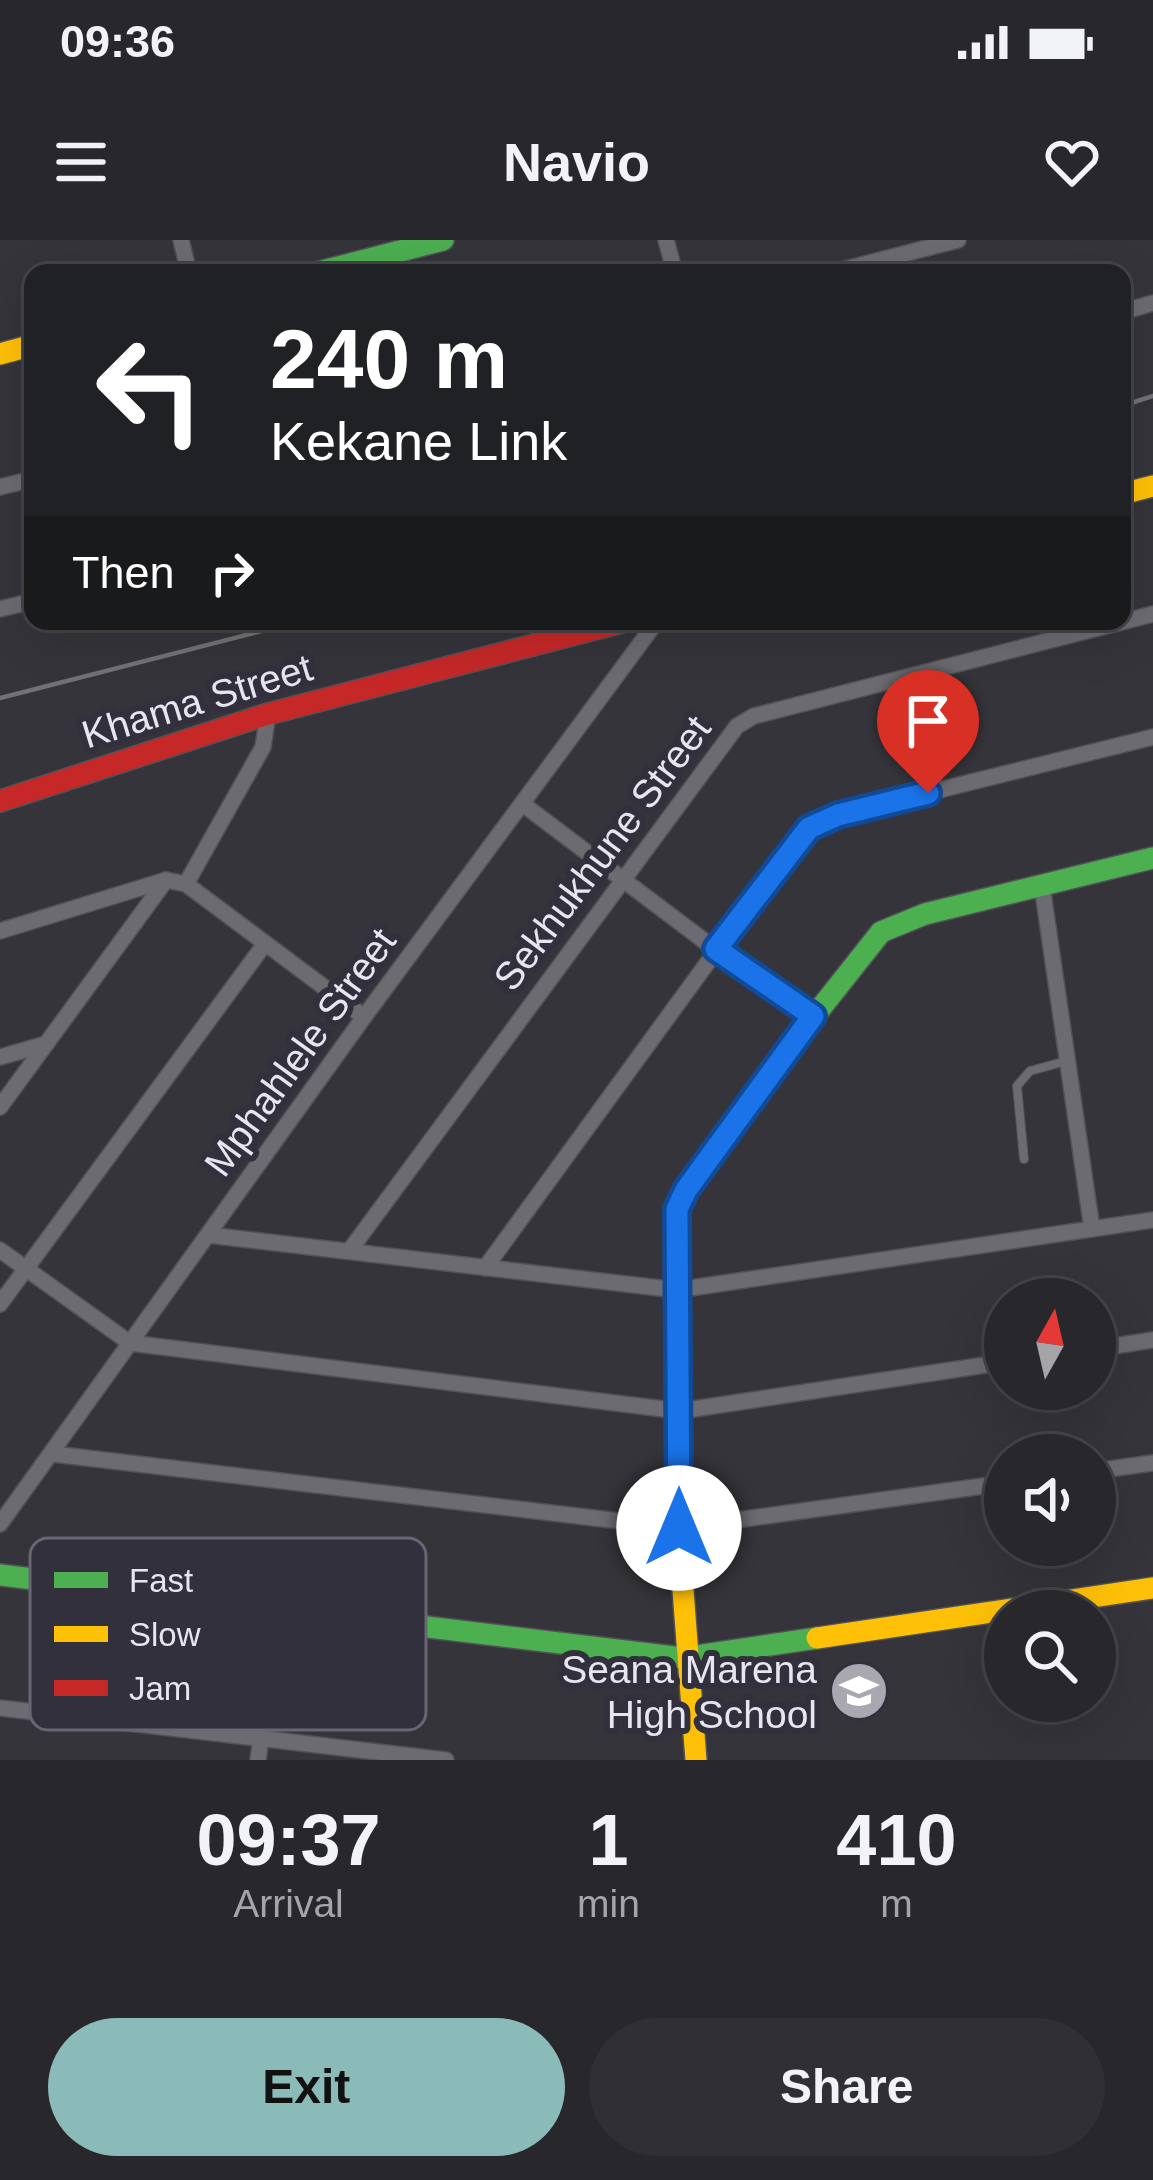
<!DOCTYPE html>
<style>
body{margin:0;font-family:Helvetica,sans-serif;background:#302f34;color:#f1f3f6;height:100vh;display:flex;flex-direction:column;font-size:45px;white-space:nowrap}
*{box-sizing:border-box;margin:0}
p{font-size:39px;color:#a5a5a9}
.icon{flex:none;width:66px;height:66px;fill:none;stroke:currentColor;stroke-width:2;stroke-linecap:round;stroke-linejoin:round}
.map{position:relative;height:1520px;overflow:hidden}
.panel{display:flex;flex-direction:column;background:#28272c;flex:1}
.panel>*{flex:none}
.guide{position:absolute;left:24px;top:24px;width:1107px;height:366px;border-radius:24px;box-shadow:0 12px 48px #0002,0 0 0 3px #444448;background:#202124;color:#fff;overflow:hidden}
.needle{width:78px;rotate:8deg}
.buttons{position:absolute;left:984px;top:1038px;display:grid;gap:24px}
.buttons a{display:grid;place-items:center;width:132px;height:132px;border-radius:50%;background:#28272c;box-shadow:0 12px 48px #0002,0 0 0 3px #444448;font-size:60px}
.pin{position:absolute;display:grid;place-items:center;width:102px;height:102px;color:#fff;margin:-123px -51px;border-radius:50% 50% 50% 0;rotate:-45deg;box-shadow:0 0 12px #0007}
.pin .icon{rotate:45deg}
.me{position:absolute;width:132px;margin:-66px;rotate:0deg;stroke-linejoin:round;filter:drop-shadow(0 0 9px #0008)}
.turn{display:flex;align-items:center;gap:42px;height:252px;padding:0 48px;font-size:54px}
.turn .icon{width:156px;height:156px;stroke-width:2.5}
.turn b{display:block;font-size:84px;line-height:102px}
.then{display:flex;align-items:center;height:114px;padding:0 48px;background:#0003;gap:24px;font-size:45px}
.eta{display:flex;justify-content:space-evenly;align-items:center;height:204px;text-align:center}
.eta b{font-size:72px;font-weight:600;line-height:84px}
.action{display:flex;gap:24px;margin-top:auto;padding:24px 48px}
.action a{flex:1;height:138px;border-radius:72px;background:#8bbbb9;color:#111;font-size:48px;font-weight:600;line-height:138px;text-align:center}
.action a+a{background:#302f34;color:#f1f3f6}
.status{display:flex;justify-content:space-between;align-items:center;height:84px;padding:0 60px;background:#28272c;direction:ltr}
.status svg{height:33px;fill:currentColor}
header{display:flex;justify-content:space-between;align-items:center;height:156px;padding:0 48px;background:#28272c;font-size:54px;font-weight:600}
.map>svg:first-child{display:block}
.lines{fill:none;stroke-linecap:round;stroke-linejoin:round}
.lane-casing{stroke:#525157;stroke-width:10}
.street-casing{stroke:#525157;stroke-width:18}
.fast-casing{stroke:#525157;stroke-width:24}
.slow-casing{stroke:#525157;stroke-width:24}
.jam-casing{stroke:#525157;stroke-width:24}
.lane{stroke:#6c6b71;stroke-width:8}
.street{stroke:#6c6b71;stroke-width:15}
.fast{stroke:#4caf50;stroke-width:21}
.slow{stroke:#ffc107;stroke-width:21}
.jam{stroke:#c62828;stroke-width:21}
.rail{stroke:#727176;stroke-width:4.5}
.route-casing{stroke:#114b97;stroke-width:30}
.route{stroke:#1a73e8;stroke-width:21}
.labels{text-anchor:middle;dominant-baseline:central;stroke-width:12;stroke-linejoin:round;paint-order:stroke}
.street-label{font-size:39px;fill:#e7e5ef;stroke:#33303e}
.poi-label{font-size:39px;fill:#e7e5ef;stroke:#33303e;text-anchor:end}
.key{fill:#33303e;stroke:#696673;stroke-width:3}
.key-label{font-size:33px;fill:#e7e5ef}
</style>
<div class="status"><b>09:36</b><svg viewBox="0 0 49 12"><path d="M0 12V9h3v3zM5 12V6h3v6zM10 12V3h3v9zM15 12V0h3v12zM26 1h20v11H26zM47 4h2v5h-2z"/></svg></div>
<header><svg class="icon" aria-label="menu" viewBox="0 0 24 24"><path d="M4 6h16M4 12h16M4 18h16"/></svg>Navio<svg class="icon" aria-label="heart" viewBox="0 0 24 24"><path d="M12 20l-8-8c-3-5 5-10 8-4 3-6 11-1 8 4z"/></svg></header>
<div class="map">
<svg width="1153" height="1520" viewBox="0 0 1153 1520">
<rect width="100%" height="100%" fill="#35343a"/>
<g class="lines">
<g class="lane-casing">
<polyline id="lane" points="1024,919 1017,846 1030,831 1066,821"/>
</g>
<g class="street-casing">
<g id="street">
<polyline points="181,0 189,33"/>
<polyline points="666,0 675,33"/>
<polyline points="830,33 958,0"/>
<polyline points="1122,72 1153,63"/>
<polyline points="0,247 33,239"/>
<polyline points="0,369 33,361"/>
<polyline points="524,565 715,709 813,776"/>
<polyline points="186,644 263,507 268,474"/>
<polyline points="1042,646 1092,989"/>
<polyline points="0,691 166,640 186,644 364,777"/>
<polyline points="0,817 46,804"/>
<polyline points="0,867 166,640"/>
<polyline points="208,995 677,1050 1153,980"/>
<polyline points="0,1010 130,1103 680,1171 1005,1122"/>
<polyline points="350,1010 737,486 754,476 1153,374"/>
<polyline points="485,1028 786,615 809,588 838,575 1153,497"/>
<polyline points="0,1064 264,705"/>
<polyline points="1095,1109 1153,1100"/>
<polyline points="53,1214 679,1288 1005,1243"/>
<polyline points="1095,1231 1153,1223"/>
<polyline points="0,1284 364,777 657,381"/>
<polyline points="0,1468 446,1520"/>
<polyline points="258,1520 278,1368"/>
</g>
</g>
<g class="fast-casing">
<g id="fast">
<polyline points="315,33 443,0"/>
<polyline points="797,798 881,692 925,674 1153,618"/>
<polyline points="0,1335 683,1418 817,1398"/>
</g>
</g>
<g class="slow-casing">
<g id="slow">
<polyline points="0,114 33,105"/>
<polyline points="1122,254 1153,246"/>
<polyline points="817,1398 1153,1348"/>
<polyline points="696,1520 681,1324 676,995 680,961 797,798"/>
</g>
</g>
<g class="jam-casing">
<polyline id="jam" points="0,561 268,474 626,381"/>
</g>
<use href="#lane" class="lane"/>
<use href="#street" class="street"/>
<use href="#fast" class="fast"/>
<use href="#slow" class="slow"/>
<use href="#jam" class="jam"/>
<g class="rail">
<polyline points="1122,166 1153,156"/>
<polyline points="0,458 301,381"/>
</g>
</g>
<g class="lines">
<g class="route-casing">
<polyline id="route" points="679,1288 677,969 686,950 813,776 716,709 809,588 838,575 928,553"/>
</g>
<use href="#route" class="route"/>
</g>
<defs>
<g id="school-disc" transform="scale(3)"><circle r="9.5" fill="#a9a7b0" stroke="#33303e"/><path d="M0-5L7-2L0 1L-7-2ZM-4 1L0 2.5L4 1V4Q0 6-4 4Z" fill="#fff"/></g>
</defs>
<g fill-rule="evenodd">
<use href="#school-disc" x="859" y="1451"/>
</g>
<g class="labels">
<g class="street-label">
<text transform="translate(197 461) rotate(-17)">Khama Street</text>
<text transform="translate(602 613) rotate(-53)">Sekhukhune Street</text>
<text transform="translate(300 812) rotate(-54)">Mphahlele Street</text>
</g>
<g class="poi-label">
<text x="817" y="1429">Seana Marena<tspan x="817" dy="45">High School</tspan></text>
</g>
</g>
<rect x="30" y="1298" width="396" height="192" rx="18" class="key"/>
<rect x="54" y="1332" width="54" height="16" fill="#4caf50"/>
<rect x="54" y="1386" width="54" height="16" fill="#ffc107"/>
<rect x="54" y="1440" width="54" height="16" fill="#c62828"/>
<g class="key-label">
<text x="129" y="1352">Fast</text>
<text x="129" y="1406">Slow</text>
<text x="129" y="1460">Jam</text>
</g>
</svg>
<div class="buttons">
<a><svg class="needle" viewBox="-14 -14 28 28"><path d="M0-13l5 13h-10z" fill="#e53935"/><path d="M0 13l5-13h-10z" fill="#a5a5a9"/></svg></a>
<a><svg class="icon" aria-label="sound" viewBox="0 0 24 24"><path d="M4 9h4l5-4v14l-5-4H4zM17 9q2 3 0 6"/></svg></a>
<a><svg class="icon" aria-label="search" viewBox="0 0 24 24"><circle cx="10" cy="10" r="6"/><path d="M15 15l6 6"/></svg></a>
</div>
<div class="pin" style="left:928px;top:553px;background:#d93025"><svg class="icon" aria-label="arrive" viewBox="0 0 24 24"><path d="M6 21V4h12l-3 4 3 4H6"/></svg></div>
<svg class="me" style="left:679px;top:1288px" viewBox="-20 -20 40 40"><circle r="19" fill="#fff"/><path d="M0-13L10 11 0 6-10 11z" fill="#1a73e8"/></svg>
<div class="guide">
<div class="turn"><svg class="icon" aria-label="left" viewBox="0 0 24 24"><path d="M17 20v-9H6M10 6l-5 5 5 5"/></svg><div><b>240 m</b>Kekane Link</div></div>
<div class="then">Then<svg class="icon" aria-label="right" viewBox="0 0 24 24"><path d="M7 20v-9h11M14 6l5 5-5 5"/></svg></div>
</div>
</div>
<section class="panel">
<div class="eta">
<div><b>09:37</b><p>Arrival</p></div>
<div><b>1</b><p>min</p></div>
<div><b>410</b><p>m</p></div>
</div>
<div class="action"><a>Exit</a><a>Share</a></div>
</section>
